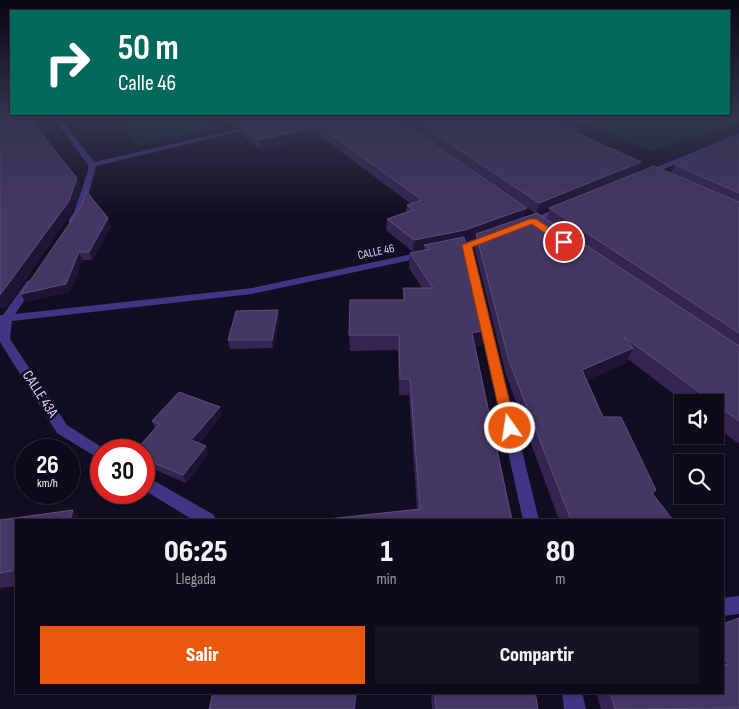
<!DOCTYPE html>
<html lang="es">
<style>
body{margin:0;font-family:"Sofia Sans Condensed",sans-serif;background:#171323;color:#f1f3f6;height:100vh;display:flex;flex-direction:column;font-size:19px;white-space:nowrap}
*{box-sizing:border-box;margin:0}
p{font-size:16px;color:#9b9aa2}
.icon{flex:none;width:28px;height:28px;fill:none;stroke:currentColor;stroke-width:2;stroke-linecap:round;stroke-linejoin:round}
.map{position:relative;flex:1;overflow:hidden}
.details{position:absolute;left:15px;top:519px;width:709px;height:175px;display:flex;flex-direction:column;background:#0e0a1a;border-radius:0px;box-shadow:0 1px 4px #0004,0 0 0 1px #2e2b39}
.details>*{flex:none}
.banner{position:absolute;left:10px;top:10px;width:720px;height:105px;border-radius:0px;box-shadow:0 1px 4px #0004,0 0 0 1px #2e2b39;background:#00695c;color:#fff;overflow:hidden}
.buttons{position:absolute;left:674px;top:394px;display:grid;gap:10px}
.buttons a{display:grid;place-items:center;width:50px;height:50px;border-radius:0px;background:#0e0a1a;box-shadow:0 1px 4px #0004,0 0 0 1px #2e2b39;font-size:25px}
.speed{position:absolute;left:15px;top:439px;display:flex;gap:10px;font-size:25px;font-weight:700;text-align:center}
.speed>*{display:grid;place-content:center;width:65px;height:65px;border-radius:50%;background:#0e0a1a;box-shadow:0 1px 4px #0004,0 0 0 1px #2e2b39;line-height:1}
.speed small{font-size:12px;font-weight:400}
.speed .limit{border:8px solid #d22;background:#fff;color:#111}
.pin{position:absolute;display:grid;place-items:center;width:42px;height:42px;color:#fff;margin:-21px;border:2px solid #fff;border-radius:50%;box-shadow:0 1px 5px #0007}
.me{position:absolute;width:55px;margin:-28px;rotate:347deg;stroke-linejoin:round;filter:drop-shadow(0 0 4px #0008)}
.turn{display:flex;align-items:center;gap:18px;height:105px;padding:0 25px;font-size:22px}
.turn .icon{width:65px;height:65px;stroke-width:2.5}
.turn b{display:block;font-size:35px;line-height:42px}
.eta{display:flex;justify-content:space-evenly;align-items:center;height:85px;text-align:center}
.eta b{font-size:30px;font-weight:800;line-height:35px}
.action{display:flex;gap:10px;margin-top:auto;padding:10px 25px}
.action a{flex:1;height:58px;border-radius:0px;background:#ea580c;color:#fff;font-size:20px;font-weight:800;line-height:58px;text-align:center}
.action a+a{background:#171323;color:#f1f3f6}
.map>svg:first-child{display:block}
.green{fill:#0f2a2d}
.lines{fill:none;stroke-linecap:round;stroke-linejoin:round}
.minor{fill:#423584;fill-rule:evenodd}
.wall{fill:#342551;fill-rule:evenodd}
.shaded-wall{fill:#1f1436}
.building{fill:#453764;stroke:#5d4f7c}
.route{fill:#ea580c;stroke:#983908}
.labels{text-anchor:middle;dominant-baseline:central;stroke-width:5;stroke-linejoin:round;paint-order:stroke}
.far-street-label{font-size:12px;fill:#daceff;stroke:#130d22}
.street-label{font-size:15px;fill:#daceff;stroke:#130d22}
</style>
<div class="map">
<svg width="739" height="709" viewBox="0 0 739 709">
<rect width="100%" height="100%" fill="#130d22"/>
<g class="green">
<polygon points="118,116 203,116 216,129 137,145"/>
<polygon points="570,116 739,116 739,124 651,151"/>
</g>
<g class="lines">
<g class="minor">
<polygon points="52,116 59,116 94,162 255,125 258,127 96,166 84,212 76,223 73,224 68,221 74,212 88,171 88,165"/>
<polygon points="739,133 739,138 647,176 640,174"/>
<polygon points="563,205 567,208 566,210 530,225 527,226 522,223"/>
<polygon points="491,233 494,234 494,238 472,245 539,520 523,520 463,248 451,252 446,249"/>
<polygon points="426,251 430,252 430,256 252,294 12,321 10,339 67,425 106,450 101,450 101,460 57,433 0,342 0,315 3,315 27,281 31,280 36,283 15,314 252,288"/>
<polygon points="144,475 214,515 216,520 193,520 144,490"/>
<polygon points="739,596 739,614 722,616 722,598"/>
<polygon points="562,692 582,692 586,709 564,709"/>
</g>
</g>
<g class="wall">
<path d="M218,116H393L525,217L535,213L394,116H591L595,128L578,134L638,172L671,173L675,165L739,139V444L715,426V402H684L628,359L626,363L587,380L603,417L656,490L653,494L673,520H559L506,375L474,247L476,237L465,241L485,330L482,345L475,347L512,520L417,509L409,395H399L398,350L350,351L349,335L403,300V288H422L409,268L410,253L424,251V250L413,252L386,230L387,219L406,212L407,205L411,204L320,136L261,150L240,133L238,126L232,127ZM549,209L547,219L538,213Z"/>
<polygon points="111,226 92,260 83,260 70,292 25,302 21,294"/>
<polygon points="278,310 279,319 273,348 230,349 228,340"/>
<polygon points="220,407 222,415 199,443 206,446 208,454 186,483 144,465 144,450 155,429 152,421"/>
<polygon points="0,520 16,520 16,586 0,588"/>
<polygon points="722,624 739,709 601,709 596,692 722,692"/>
<polygon points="431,692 535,692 538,709 432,709"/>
</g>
<g class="shaded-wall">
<polygon points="238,116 280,116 238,123 238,126 232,127 231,118"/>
<polygon points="598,119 595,128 576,134 578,125"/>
<polygon points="319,126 320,136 261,150 259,140"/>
<polygon points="641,162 637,173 536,214 539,203"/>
<polygon points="77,178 81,188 73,211 7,307 0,308 0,295"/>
<polygon points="527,208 524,219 476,234 476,237 463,241 424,245 424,250 413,252 414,240"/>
<polygon points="108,218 111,226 92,260 89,252"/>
<polygon points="79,252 83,260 70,292 25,302 21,294"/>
<polygon points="278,310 279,319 273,348 272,340"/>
<polygon points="485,330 482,345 469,349 472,333"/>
<polygon points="633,348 626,363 577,385 582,370"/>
<polygon points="220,407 222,415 194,448 191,440"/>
<polygon points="206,446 208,454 186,483 183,475"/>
<polygon points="73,510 80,520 70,520"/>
<polygon points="356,692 357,692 356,709 354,709"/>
</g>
<g class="building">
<polygon points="0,116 31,116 48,142 77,178 69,201 0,295 0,164 1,152 0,152"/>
<polygon points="269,116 393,116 527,208 465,230 414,240 387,219 413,210 407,205 422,200 319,126 259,140 238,123"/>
<polygon points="408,116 540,116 641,162 539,203"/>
<polygon points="559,116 592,116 598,119 578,125"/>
<polygon points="739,139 739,193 675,165"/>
<polygon points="654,166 739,202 739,333 549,208"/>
<polygon points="86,191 108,218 89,252 79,252 66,284 21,294 82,205"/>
<polygon points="537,213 739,346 739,421 715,404 715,402 713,402 623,336 633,348 582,370 603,417 621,417 656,490 652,493 673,520 571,520 509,361 476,234"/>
<polygon points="464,237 485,330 472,333 512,520 328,520 328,519 420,509 410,379 400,379 399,335 349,335 350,300 405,300 403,288 433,288 410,253 430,249 424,245"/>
<polygon points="278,310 272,340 228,340 236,311"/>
<polygon points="179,392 220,407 191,440 206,446 183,475 144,459 144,450 136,450 159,424 152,421"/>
<polygon points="73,510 70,520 16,520 16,570 0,573 0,520"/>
<polygon points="739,618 739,708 615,709 610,692 722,692 722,665 729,664 722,656 722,624"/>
<polygon points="213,692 356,692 354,709 209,709"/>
<polygon points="435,692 535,692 538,709 436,709"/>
</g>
<linearGradient id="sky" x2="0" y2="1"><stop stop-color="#0a0713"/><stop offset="0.54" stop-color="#33354f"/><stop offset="1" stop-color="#33354f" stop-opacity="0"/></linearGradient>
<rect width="739" height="216" fill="url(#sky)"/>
<polygon class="route" points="530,219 536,219 569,242 561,244 532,224 472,247 516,428 510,434 503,428 462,245"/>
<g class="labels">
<g class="far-street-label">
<text transform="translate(376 252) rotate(-12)">CALLE 46</text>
</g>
<g class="street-label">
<text transform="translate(40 394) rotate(57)">CALLE 43A</text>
</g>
</g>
</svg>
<div class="buttons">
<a><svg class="icon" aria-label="sound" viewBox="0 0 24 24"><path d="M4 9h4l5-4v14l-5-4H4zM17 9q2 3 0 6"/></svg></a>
<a><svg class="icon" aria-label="search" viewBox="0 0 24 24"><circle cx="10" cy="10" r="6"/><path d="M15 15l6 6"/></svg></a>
</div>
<div class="speed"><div>26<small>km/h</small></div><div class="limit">30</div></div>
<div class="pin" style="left:564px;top:242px;background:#d93025"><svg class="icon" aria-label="arrive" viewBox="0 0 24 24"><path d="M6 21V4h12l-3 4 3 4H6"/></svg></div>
<svg class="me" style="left:510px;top:428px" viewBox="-20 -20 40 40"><circle r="17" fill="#ea580c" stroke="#fff" stroke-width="3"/><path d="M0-11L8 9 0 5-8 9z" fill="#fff"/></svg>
<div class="banner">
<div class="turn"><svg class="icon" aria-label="right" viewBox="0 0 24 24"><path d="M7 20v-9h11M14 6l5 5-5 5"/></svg><div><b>50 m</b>Calle 46</div></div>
</div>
<section class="details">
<div class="eta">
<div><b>06:25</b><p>Llegada</p></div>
<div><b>1</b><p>min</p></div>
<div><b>80</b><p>m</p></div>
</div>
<div class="action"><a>Salir</a><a>Compartir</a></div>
</section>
</div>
